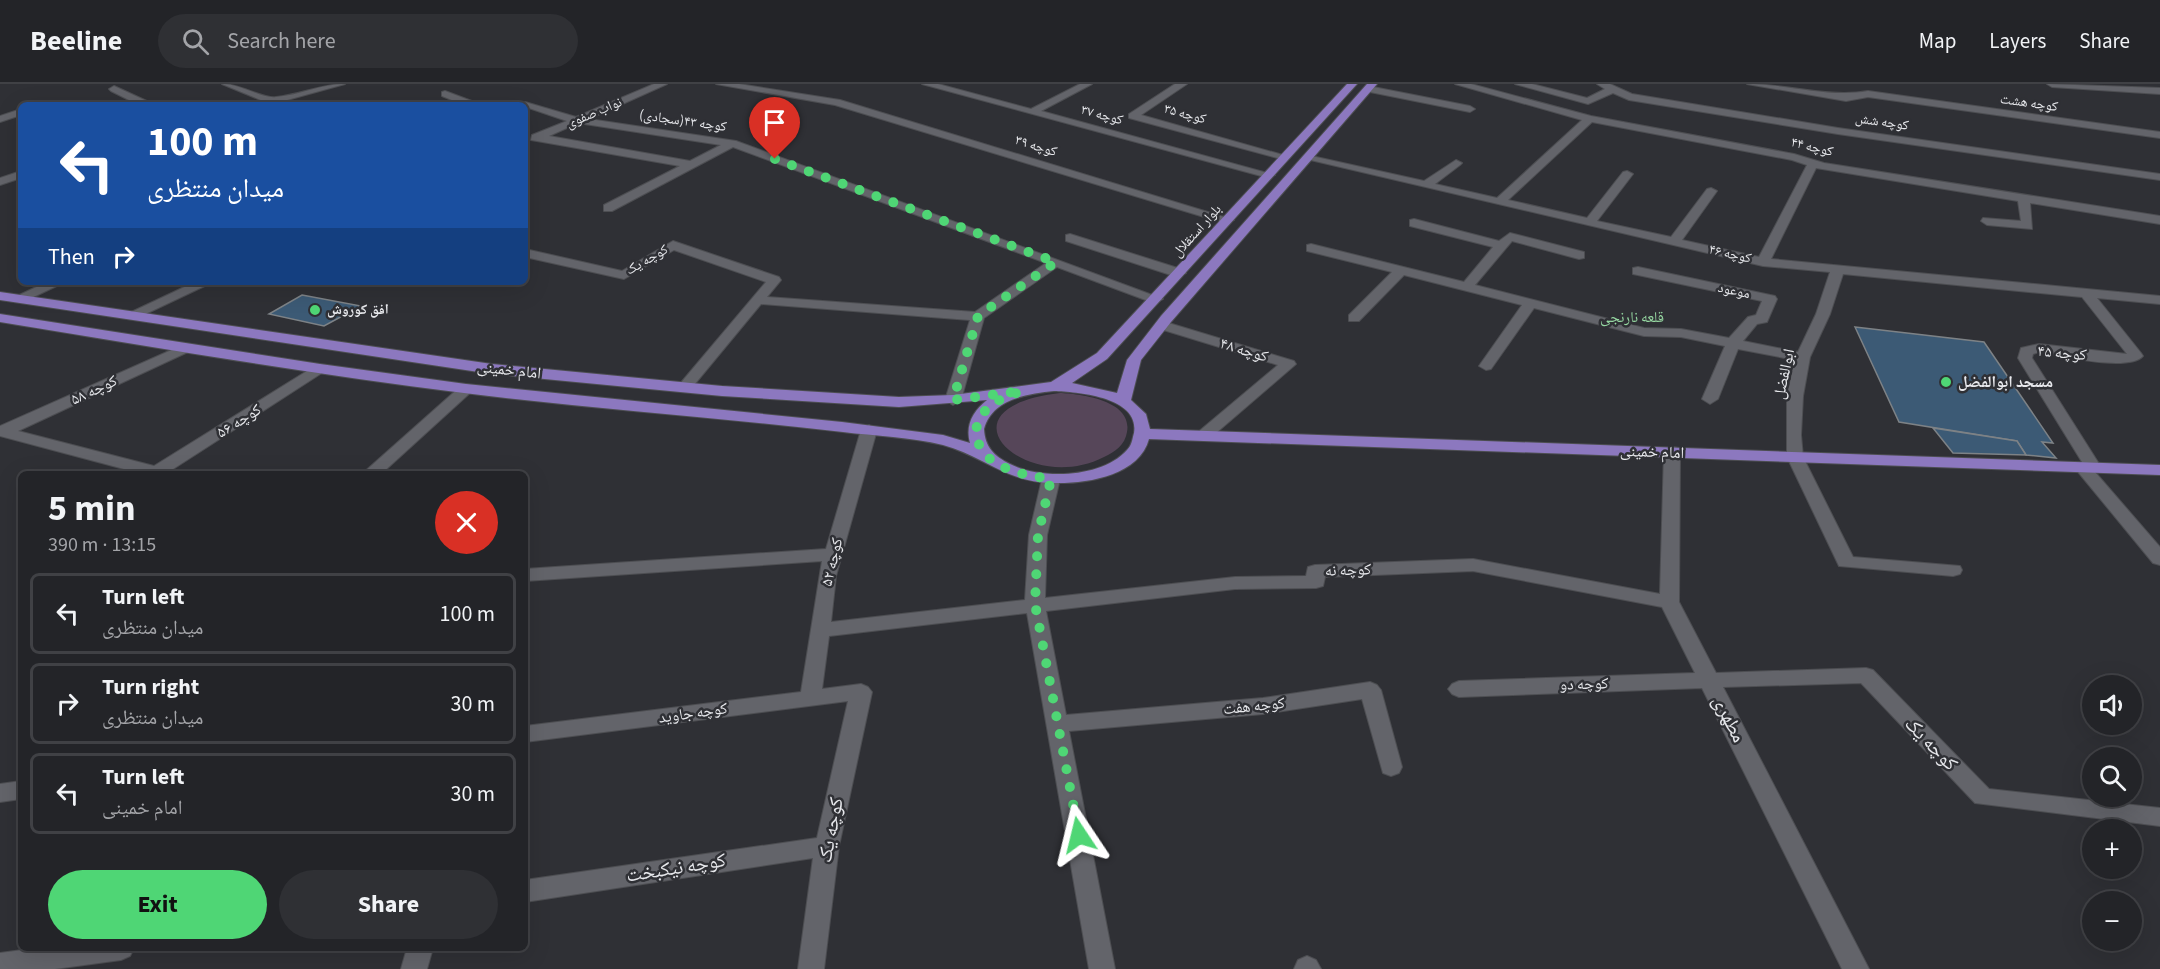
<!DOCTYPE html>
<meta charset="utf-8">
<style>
body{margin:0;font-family:"Source Sans 3","Noto Naskh Arabic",sans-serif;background:#2f3034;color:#f1f3f6;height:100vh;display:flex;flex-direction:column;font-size:22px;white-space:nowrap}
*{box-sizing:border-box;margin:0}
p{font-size:20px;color:#a3a4a8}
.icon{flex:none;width:33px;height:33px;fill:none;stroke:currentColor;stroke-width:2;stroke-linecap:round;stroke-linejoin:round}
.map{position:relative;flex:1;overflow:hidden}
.sheet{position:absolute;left:18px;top:387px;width:510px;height:480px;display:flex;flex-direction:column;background:#232428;border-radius:9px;box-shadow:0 6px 24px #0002,0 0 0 2px #404145}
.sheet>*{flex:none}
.banner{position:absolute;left:18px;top:18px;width:510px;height:183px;border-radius:9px;box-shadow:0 6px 24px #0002,0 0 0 2px #404145;background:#1a4fa0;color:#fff;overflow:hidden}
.fabs{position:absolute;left:2082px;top:591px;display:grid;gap:12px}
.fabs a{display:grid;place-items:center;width:60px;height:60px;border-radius:50%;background:#232428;box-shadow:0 6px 24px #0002,0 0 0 2px #404145;font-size:30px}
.pin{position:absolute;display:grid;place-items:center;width:51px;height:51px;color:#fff;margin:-62px -26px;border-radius:50% 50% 50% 0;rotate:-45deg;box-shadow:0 0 6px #0007}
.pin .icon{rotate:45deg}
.me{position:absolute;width:66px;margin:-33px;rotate:350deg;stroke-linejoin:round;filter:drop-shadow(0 0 4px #0008)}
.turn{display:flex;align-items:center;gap:21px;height:126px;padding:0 30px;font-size:27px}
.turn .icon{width:78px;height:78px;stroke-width:2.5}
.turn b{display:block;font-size:42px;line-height:51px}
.then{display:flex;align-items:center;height:57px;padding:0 30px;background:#0003;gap:12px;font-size:22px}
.round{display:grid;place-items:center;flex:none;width:63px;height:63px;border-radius:32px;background:#2f3034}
.headline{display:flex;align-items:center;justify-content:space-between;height:102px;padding:0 30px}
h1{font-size:36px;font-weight:700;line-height:45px}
.action{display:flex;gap:12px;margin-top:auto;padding:12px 30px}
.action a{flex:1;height:69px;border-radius:36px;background:#4fd675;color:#111;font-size:24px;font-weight:700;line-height:69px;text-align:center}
.action a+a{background:#2f3034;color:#f1f3f6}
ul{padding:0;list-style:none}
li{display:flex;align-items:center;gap:18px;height:81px;margin:0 12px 9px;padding:0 18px;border:3px solid #404145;border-radius:9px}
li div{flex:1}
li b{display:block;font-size:22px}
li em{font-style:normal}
header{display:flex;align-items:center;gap:36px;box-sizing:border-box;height:84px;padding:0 30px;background:#232428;border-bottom:2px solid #404145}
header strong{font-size:28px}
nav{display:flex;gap:33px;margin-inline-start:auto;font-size:21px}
.search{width:420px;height:54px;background:#2f3034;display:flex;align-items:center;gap:15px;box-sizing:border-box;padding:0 21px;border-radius:33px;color:#a3a4a8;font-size:22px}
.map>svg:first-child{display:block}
.green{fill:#564659}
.building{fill:#3c5a75;stroke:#7d8286;stroke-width:1.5}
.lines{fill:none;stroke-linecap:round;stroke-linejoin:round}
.minor-casing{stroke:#4d4e52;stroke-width:2}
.major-casing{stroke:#4d4e52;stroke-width:2}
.minor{fill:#63646a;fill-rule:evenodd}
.major{fill:#8c78bf;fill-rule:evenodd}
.route{stroke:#4fd675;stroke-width:10;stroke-dasharray:0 18}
.poi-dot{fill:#4fd675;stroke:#2f3035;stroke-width:2}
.labels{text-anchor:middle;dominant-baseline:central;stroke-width:5;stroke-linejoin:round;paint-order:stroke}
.far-street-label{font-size:14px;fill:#e7e8ec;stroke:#2f3035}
.far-poi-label{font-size:14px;font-weight:bold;fill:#e7e8ec;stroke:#2f3035;text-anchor:start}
.far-neighbourhood-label{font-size:15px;fill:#96d8a2;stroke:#2f3035}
.street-label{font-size:16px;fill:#e7e8ec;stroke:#2f3035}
.poi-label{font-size:16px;font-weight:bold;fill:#e7e8ec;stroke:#2f3035;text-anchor:start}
.near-street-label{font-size:20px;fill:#e7e8ec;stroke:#2f3035}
</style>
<header>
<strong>Beeline</strong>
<div class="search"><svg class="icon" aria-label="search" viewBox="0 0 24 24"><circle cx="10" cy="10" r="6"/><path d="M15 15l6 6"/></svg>Search here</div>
<nav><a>Map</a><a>Layers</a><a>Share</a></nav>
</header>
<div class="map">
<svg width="2160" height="885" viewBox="0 0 2160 885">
<rect width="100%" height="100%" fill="#2f3035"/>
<path class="green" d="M1060,309C1080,310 1133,316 1127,348C1125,361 1115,368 1104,373C1026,413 931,324 1060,309Z"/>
<g class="building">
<polygon points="302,211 361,222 324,242 269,230"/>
<polygon points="1855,243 1984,258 2053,359 2042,358 2056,374 2026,371 2017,357 1899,338"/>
<polygon points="1933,344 2017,357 2026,371 1953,369"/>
</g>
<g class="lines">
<g class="minor-casing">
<g id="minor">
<path d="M222,0C241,0 263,15 276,13C300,11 321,0 345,0L269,21H252L263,17Z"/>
<path d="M654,0H667L589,35L736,57L1163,215L1156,219L1151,218L1057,183L984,234L961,316L953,321L945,316L970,236L761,220L689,307H679L676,304L679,301L766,198L674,166L624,195L525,173V165L622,187L673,157L779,193L781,196L767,213L975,228L1046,179L733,63L612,127H604V121L680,82L531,56L532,51L567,37L520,21L525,18L576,33ZM578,39L721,61L690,77L549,52Z"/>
<polygon points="716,0 739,0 840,16 1234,136 1224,139 835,21"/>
<polygon points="922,0 938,0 1031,25 1080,0 1092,0 1041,27 1275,91 1265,93"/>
<polygon points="1175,0 1187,0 1141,31 1290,73 1285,76 1129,34 1129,30"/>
<path d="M1455,0H1471L1591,32L1794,70L1824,79L2160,132V140L2030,119L2032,145L1987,141L1981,137L1983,134L2021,137L2018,117L1816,84L1771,175L2160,212V220L2097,214L2141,269L2143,272C2129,288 2061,272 2039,268L2033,270L2032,274L2101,383L2095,388L2160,463V481L2153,479L2074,383L2082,378L2018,274L2021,264L2039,260L2127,270L2082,213L1843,190L1830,230L1810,273L1803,312L1801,351L1803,373L1853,473L1960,482L1962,486L1960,490L1953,492L1839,482L1787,373V312L1795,276L1738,265L1718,315L1710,320L1702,315L1725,262L1681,253L1644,252L1534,224L1491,285L1486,286L1479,282L1522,221L1404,191L1359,237H1349V231L1392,188L1307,167V161L1311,160L1464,198L1493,163L1410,142V136L1414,135L1499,157L1510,149L1584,168V174L1579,175L1512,157L1475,201L1644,244L1681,245L1729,254L1748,233L1756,231L1762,217L1633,190V184L1638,183L1775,212L1777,215L1767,238L1757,240L1743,257L1798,268L1816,230L1830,188L1763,182L1302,74L1307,71L1424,97L1456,76L1462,79L1460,81L1435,100L1497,114L1582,36ZM1592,38L1792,76L1807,81L1759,173L1682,156L1717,107L1711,104L1707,105L1671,153L1597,137L1633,90L1627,87L1623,88L1587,134L1508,116Z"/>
<polygon points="1515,0 1532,0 1587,14 1605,5 1597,0 1610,0 1632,10 1838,44 2160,90 2160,96 1838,50 1629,16 1613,9 1588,20"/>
<path d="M1747,0C1788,0 1828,14 1868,7L2160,48V54L1868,13L1846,17Z"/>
<polygon points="2047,0 2160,4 2160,10 2052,3"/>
<polygon points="114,2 151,19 152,21 139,21 111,7 109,5"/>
<polygon points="1368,2 1470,22 1475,25 1470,28 1365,7 1365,3"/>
<polygon points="445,7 477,19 478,21 464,21 442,12 442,8"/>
<polygon points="21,25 21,31 0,38 0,32"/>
<polygon points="21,87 21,94 0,101 0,94"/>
<polygon points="1070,150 1184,186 1186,189 1179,193 1174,192 1066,157 1066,151"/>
<polygon points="47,198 65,198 25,217 15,217 13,214"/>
<polygon points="195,198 213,198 137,234 132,235 125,231"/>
<polygon points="1162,237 1294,277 1296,280 1209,355 1197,355 1195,352 1197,349 1278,281 1157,244 1155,241"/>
<polygon points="185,260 192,264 190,267 18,347 154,382 315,282 320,280 328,285 170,387 172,390 143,390 0,352 0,342"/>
<polygon points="466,300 471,302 474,305 471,308 381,390 362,390 461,302"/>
<polygon points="869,341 877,346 836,492 831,538 1025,516 1029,451 1042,395 1051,390 1060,395 1047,451 1045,514 1235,493 1306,492 1308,483 1315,481 1473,475 1660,510 1664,368 1672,363 1678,364 1680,368 1679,518 1716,589 1866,584 1873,586 1989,705 2160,724 2160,742 1975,719 1861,599 1723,603 1869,885 1842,885 1702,604 1459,613 1452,610 1448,605 1452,600 1459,597 1695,589 1662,523 1473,487 1325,493 1323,502 1316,504 1235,505 1046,527 1066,631 1263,614 1370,598 1377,601 1381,606 1402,683 1399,689 1391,692 1383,689 1362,615 1263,630 1069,647 1115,885 1089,885 1027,529 829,552 822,605 861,600 868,603 872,608 839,762 824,885 798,885 813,774 525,818 525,796 817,754 848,617 525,658 525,642 801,608 822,477 525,497 525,485 826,465 861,346"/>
<polygon points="21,697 21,715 0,718 0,700"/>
<polygon points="37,864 134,864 130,872 121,876 55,885 0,885 0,869"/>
<polygon points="407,864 433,864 427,885 401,885"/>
<polygon points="1307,872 1316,876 1321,885 1294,885 1298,876"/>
</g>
</g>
<g class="major-casing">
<path id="major" d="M1347,0H1357L1107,275L1072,299L1117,309L1127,276L1161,232L1367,0H1377L1171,238L1141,276L1131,316L1146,330L1150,345L2160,381V391L1149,355C1139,392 1086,400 1053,399C1008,399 983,372 943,361C911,353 875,352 843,348C717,333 590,325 464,309C309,290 154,263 0,238V230L320,280L466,300L842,338L943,351L970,359C965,341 973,327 987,316L899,323L722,312L492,290L0,216V208L492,280L722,302L899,313L953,311L1051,298L1097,269ZM1054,307C1078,308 1140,313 1134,349C1132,356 1132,361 1127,366C1102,394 1041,396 1010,380C994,372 985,363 984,345C992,315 1027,310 1054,307Z"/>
</g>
<use href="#minor" class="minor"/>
<use href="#major" class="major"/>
</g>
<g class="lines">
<path class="route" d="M775,75L1056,178L978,232L953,316L1022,307C1009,312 995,316 985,327C967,346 979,372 1001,382C1017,390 1033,392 1051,395L1038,451L1035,520L1079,751"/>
</g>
<g class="poi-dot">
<circle cx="315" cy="226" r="6"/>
<circle cx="1946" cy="298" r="6"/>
</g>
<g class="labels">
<g class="far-street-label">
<text transform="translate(2029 19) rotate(8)">کوچه هشت</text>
<text transform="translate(594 29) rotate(-23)">نواب صفوی</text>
<text transform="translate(1185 30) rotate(15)">کوچه ۳۵</text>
<text transform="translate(1102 31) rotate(15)">کوچه ۳۷</text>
<text transform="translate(683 37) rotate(8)">کوچه ۴۳(سجادی)</text>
<text transform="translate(1882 38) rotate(8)">کوچه شش</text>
<text transform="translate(1036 62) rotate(17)">کوچه ۳۹</text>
<text transform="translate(1812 63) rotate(14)">کوچه ۴۴</text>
<text transform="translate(1197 147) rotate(-48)">بلوار استقلال</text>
<text transform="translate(1730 170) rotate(13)">کوچه ۴۶</text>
<text transform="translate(647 176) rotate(-30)">کوچه یک</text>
<text transform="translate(1734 207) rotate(12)">موعود</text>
</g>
<g class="far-poi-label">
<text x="327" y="226">افق کوروش</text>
</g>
<g class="far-neighbourhood-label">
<text x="1632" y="233">قلعه نارنجی</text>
</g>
<g class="street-label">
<text transform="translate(1244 266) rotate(17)">کوچه ۴۸</text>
<text transform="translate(2062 269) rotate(5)">کوچه ۴۵</text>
<text transform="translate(509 286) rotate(6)">امام خمینی</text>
<text transform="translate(1784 290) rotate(-78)">ابوالفضل</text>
<text transform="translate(94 306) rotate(-25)">کوچه ۵۸</text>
<text transform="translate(239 337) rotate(-32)">کوچه ۵۶</text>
<text transform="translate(1652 368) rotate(2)">امام خمینی</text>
<text transform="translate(832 478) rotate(-77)">کوچه ۵۲</text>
<text transform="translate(1348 486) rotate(-2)">کوچه نه</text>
<text transform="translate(1584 600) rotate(-2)">کوچه دو</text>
<text transform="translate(1254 622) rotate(-6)">کوچه هفت</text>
<text transform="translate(693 629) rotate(-8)">کوچه جاوید</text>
</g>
<g class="poi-label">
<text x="1958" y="298">مسجد ابوالفضل</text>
</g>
<g class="near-street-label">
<text transform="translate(1729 635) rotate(63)">مطهری</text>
<text transform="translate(1931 660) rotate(46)">کوچه یک</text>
<text transform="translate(831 746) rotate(-79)">کوچه یک</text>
<text transform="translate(676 784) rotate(-9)">کوچه نیکبخت</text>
</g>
</g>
</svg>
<div class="fabs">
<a><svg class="icon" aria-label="sound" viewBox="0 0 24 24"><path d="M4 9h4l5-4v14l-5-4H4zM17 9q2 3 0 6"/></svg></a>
<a><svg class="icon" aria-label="search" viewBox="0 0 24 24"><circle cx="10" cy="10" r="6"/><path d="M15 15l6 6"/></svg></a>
<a>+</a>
<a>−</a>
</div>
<div class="pin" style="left:775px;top:75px;background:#d93025"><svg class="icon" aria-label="arrive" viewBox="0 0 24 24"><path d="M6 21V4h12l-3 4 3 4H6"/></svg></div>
<svg class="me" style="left:1079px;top:751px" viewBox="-20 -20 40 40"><path d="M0-17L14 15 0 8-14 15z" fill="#4fd675" stroke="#fff" stroke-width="4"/></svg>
<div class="banner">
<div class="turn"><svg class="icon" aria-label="left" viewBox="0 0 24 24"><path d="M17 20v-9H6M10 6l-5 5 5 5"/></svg><div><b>100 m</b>میدان منتظری</div></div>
<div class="then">Then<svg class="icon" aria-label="right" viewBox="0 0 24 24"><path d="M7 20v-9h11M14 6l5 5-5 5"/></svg></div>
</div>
<section class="sheet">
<div class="headline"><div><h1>5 min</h1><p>390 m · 13:15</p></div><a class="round" style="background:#d93025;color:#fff"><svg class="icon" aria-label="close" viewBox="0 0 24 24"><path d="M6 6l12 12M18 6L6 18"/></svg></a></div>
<ul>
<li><svg class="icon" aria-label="left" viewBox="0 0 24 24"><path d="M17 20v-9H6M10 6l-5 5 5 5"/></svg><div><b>Turn left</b><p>میدان منتظری</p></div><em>100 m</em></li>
<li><svg class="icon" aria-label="right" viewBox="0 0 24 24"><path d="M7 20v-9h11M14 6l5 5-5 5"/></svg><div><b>Turn right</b><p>میدان منتظری</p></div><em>30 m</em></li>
<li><svg class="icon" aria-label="left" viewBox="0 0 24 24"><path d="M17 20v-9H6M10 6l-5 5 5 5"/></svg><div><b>Turn left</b><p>امام خمینی</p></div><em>30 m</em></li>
</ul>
<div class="action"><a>Exit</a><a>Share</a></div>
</section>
</div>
